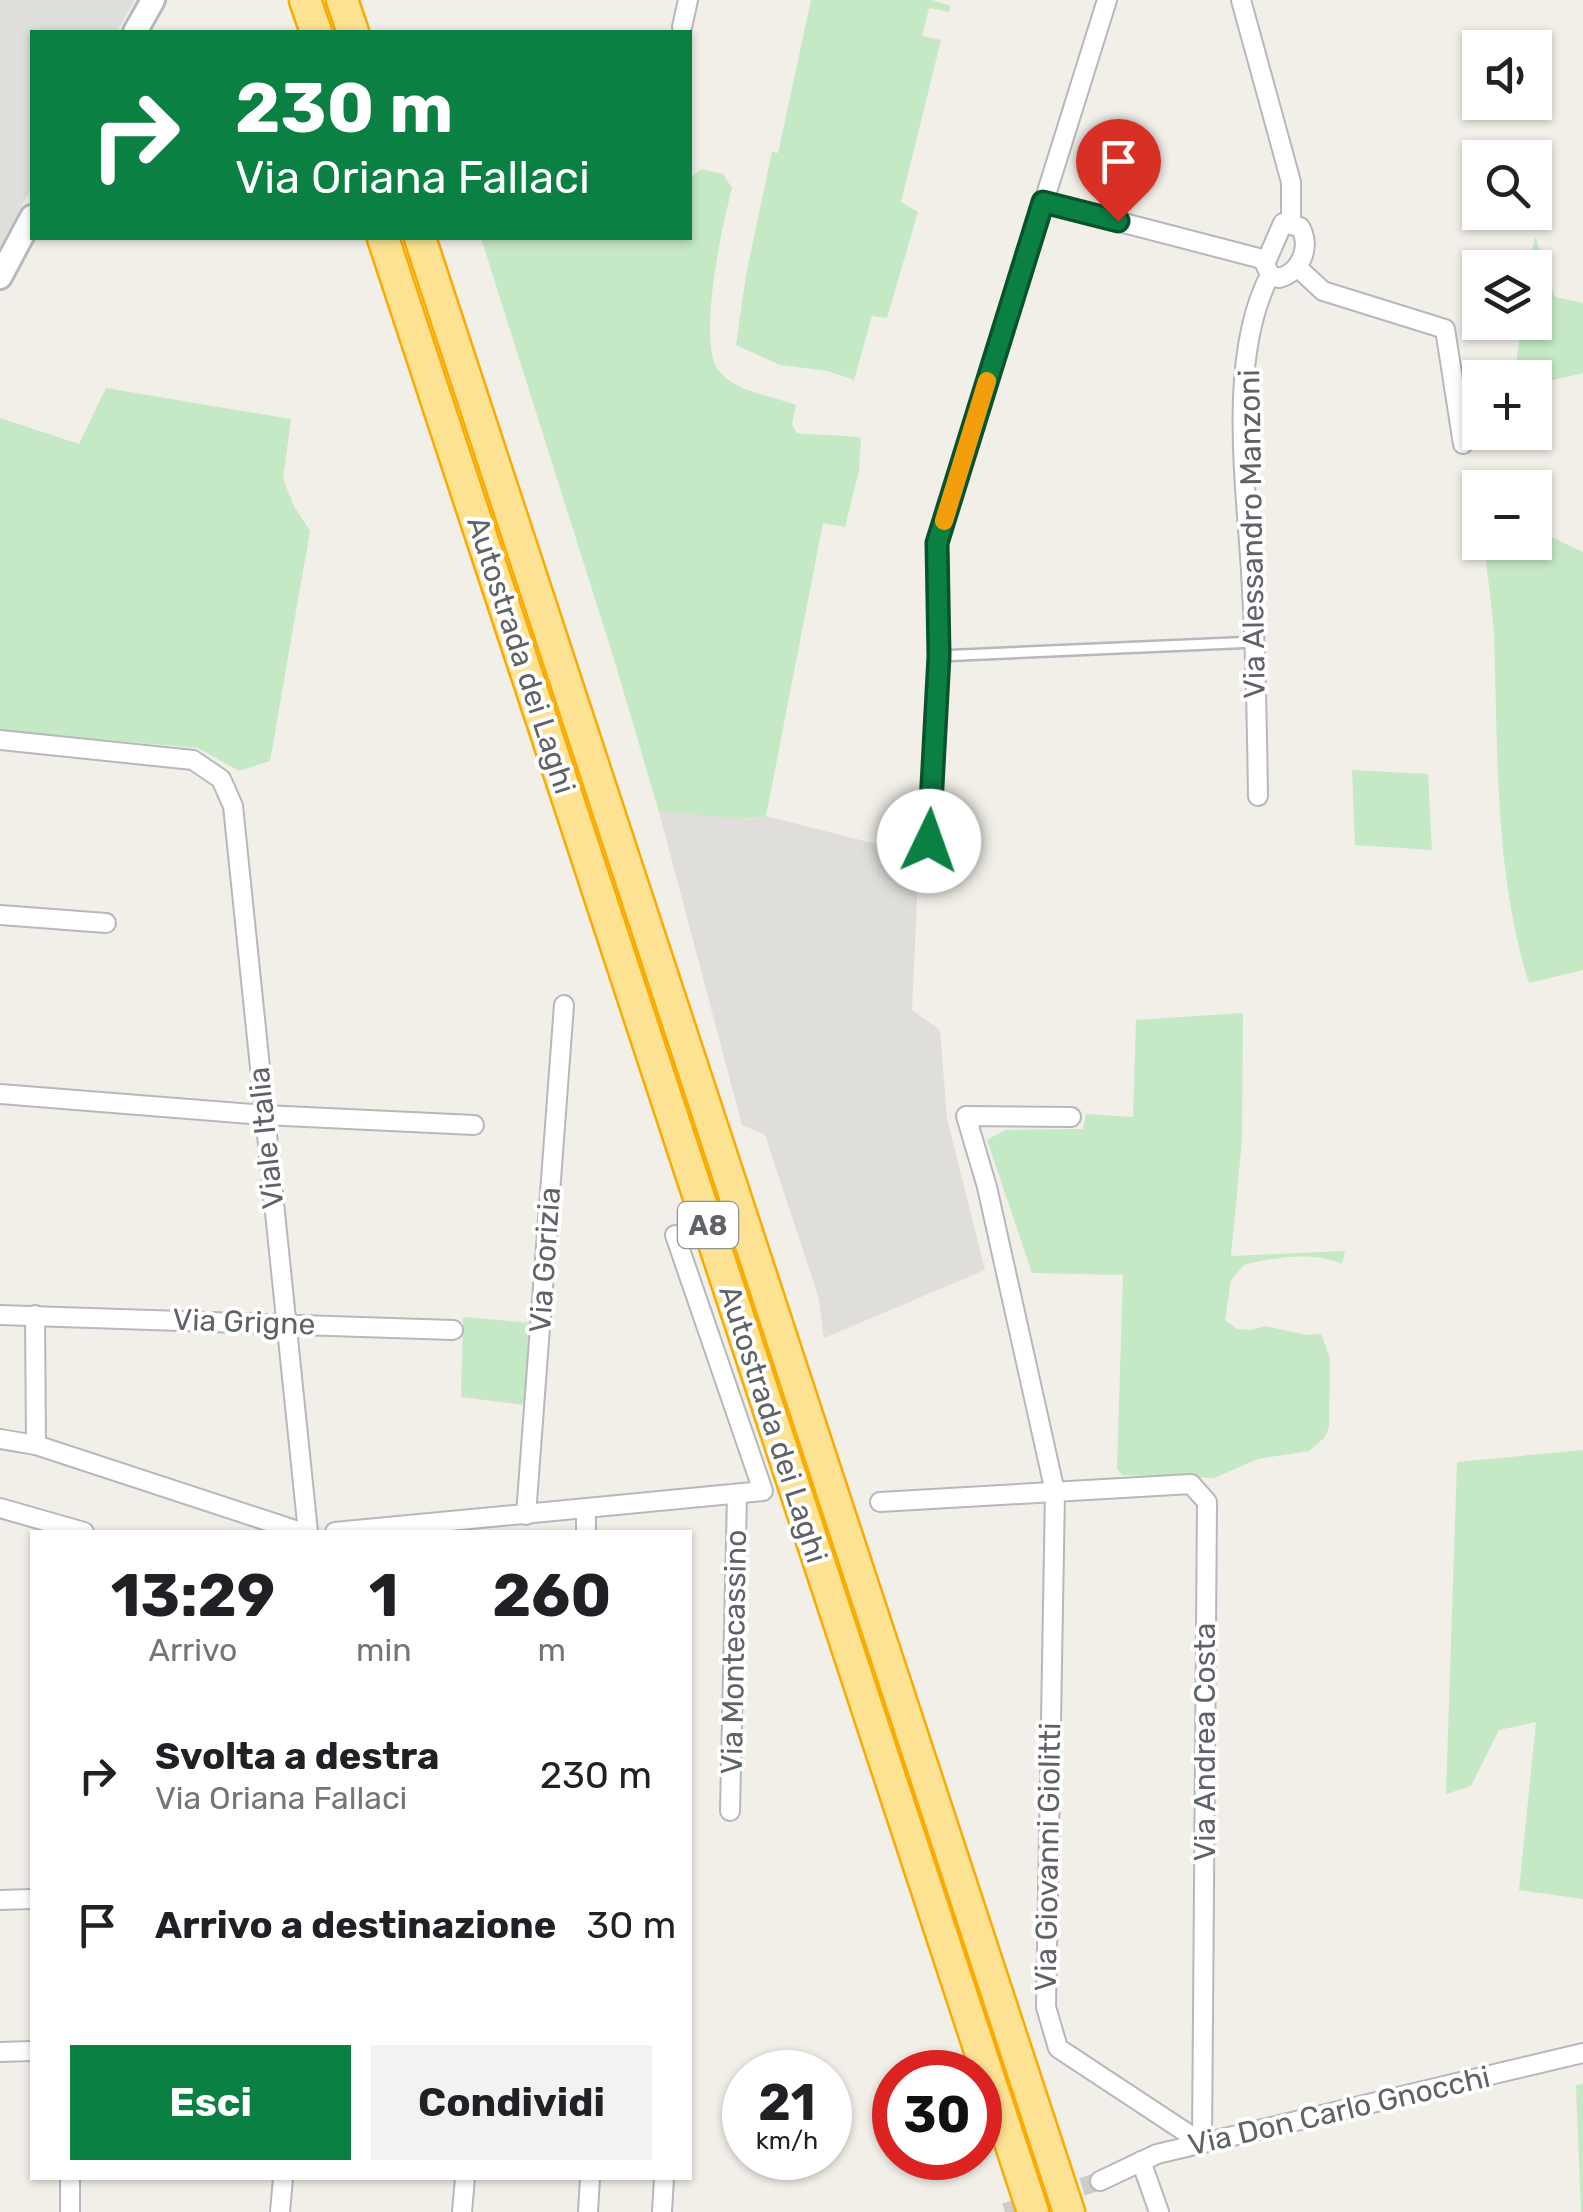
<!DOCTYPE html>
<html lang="it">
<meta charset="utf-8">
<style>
body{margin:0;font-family:Rubik,sans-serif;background:#f2f2f2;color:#202124;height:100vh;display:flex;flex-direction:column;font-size:38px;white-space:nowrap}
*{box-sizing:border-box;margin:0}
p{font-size:32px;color:#757577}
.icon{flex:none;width:55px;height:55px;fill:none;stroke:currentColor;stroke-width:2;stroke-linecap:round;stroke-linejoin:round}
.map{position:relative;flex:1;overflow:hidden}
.drawer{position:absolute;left:30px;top:1530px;width:662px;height:650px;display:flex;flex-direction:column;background:#fff;border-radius:0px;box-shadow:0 2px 8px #0004}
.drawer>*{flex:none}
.top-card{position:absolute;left:30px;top:30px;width:662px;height:210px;border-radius:0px;box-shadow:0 2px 8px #0004;background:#0b8043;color:#fff;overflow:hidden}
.fabs{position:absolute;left:1462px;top:30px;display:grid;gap:20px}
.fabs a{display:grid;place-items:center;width:90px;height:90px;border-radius:0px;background:#fff;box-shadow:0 2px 8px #0004;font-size:50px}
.speed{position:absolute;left:722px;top:2050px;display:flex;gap:20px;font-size:50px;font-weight:700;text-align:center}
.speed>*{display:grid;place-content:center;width:130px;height:130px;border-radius:50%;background:#fff;box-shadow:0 2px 8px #0004;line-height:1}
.speed small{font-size:25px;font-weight:400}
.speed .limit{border:15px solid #d22;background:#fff;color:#111}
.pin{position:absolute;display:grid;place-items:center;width:85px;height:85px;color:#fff;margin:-102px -42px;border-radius:50% 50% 50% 0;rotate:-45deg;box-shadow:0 0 10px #0007}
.pin .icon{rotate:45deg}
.me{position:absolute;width:110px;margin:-55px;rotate:3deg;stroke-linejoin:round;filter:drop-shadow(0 0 8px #0008)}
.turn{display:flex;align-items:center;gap:35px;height:210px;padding:0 40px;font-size:45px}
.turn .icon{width:130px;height:130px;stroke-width:2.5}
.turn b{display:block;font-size:70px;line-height:85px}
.eta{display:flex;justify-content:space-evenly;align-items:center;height:170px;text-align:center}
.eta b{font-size:60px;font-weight:700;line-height:70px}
.primary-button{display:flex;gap:20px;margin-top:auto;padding:20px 40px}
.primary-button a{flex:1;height:115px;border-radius:0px;background:#0b8043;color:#fff;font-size:40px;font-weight:700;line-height:115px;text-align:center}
.primary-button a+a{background:#f2f2f2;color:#202124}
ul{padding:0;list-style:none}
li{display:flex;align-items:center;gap:30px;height:150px;padding:0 40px}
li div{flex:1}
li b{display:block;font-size:38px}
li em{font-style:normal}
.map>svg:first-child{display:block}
.industrial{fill:#e0deda}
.green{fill:#c5e8c5}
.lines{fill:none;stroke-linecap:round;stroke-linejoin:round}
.street-tunnel{stroke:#ccccc8;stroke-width:18;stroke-dasharray:18 9;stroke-linecap:butt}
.lane-casing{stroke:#b5b8bc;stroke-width:14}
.street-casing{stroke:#b5b8bc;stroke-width:22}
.secondary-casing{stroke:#b6babf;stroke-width:28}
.highway-casing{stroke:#f9ab00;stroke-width:35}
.lane{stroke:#fff;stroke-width:9}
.street{stroke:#fff;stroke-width:18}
.secondary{stroke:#fff;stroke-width:22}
.highway{stroke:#fde293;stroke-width:30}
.route-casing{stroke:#07532c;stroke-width:25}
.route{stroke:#0b8043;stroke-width:18}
.slow{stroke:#f59e0b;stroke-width:18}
.labels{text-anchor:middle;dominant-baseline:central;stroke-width:8;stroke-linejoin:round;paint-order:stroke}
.shield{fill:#fff;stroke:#8f9295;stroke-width:2.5}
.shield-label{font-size:28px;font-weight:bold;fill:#5f6368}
.street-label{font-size:30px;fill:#5f6368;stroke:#fff}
</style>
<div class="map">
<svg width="1583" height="2212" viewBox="0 0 1583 2212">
<rect width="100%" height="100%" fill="#f1efe8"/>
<g class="industrial">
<polygon points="0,0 135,0 117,32 32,32 32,187 0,246"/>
<polygon points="682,811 750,819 766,816 919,855 912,1010 940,1030 947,1119 985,1270 824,1338 819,1299 765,1135 742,1125 659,812"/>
</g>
<g class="green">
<polygon points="811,0 932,0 951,6 949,12 929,8 922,36 941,40 901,202 918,212 887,318 872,316 854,380 828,371 780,365 736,345 746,275 772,152 778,153"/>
<path d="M701,169L723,174L732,188C723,223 696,343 719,371C737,393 771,395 796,405L792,425L797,433C819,436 839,434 861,438L859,470L845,527L823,523L766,816C732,823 695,811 659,812L614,659L481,238H690V178Z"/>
<polygon points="1535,236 1555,297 1583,303 1583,373 1535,384 1535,378 1480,378 1480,396 1459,401 1459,369 1516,365 1521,323 1535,322 1535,268 1529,267"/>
<polygon points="106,388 291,419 283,479 294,506 310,531 270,761 239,771 198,748 0,731 0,418 79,444"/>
<path d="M1535,529L1583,552V970L1529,983C1494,872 1498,750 1494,634C1492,604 1487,573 1484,543L1535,542Z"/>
<polygon points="1352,770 1428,774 1432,850 1355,845"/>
<path d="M1243,1013L1242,1139L1231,1256L1345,1251L1342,1264C1315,1251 1273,1257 1244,1265L1231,1280L1225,1320L1237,1329L1251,1330L1265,1326L1306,1335L1321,1334L1330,1358L1329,1427L1325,1437L1309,1451L1258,1459L1214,1478L1122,1475L1117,1468L1123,1275L1032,1273L987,1140L1005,1130L1083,1129L1086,1114L1133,1117L1136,1020Z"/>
<polygon points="463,1317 532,1323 525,1405 461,1397"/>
<polygon points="1583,1450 1583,1899 1519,1890 1536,1722 1499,1730 1471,1786 1446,1794 1457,1462"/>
<polygon points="1583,2084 1583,2212 1581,2212 1576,2085"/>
</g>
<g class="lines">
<polyline class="street-tunnel" points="1005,2212 1100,2181"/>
<g class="lane-casing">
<polyline id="lane" points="939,656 1255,642"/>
</g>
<g class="street-casing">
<g id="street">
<polyline points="1241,0 1291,182 1291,223"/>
<polyline points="682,27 688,0"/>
<polyline points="1043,202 1266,260"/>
<path d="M1283,223L1300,227C1312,247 1300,273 1279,278L1270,275L1265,264Z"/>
<polyline points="1297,267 1323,291 1445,329 1463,444"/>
<polyline points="0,740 193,760 221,779 233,806 308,1532"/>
<path d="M1258,796C1257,727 1256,659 1252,590C1248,496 1225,361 1270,275"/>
<polyline points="929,841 939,656 937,543 1107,0"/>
<polyline points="0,915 106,923"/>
<polyline points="0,1094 264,1115 474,1125"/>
<polyline points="1071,1117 966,1116 987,1187 1055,1492 1046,2007 1058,2048 1202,2143"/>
<polyline points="0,1315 453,1330"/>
<polyline points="35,1315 36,1445"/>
<polyline points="0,1439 36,1445 301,1532"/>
<polyline points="880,1502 1191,1484 1207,1502 1202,2143"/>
<polyline points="0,1508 84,1532"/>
<polyline points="586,1509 586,1532"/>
<polyline points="526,1515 564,1005"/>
<polyline points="335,1532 763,1491 675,1235"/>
<polyline points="730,1811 737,1494"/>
<polyline points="0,1900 32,1899"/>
<polyline points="0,2052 32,2051"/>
<polyline points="1141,2161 1159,2212"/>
<polyline points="1100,2181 1157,2154 1583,2053"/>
<polyline points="70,2212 70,2178"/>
<polyline points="280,2212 283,2178"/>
<polyline points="462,2212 465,2178"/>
<polyline points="588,2212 590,2178"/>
<polyline points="662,2212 664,2178"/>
</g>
</g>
<g class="secondary-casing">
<g id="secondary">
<polyline points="135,32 153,0"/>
<polyline points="0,277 32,217"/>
</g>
</g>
<g class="highway-casing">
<g id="highway">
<polyline points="305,0 316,32"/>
<polyline points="342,0 353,32"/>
<polyline points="383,238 1033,2212"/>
<polyline points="420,238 1069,2212"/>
</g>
</g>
<use href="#lane" class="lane"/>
<use href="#street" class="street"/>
<use href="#secondary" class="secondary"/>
<use href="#highway" class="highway"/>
</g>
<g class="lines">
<g class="route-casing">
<polyline id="route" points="929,841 939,656 937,543 1043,202 1118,221"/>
</g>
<use href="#route" class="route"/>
<polyline class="slow" points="944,521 987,381"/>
</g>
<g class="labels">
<rect class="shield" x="678" y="1202" width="60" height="46" rx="8"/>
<g class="shield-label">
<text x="708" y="1225">A8</text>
</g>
<g class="street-label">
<text transform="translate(1252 534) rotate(-91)">Via Alessandro Manzoni</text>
<text transform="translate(521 655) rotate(72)">Autostrada dei Laghi</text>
<text transform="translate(266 1138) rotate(-96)">Viale Italia</text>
<text transform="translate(545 1260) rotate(-86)">Via Gorizia</text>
<text transform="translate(244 1322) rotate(2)">Via Grigne</text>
<text transform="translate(773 1424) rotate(72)">Autostrada dei Laghi</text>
<text transform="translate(734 1652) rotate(-89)">Via Montecassino</text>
<text transform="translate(1205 1742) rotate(-90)">Via Andrea Costa</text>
<text transform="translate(1048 1857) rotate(-89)">Via Giovanni Giolitti</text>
<text transform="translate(1339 2111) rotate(-13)">Via Don Carlo Gnocchi</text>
</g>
</g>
</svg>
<div class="fabs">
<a><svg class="icon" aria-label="sound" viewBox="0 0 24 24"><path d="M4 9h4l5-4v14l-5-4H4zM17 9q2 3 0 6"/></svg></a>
<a><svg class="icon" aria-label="search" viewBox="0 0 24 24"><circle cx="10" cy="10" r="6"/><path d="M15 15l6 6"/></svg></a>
<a><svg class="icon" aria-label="layers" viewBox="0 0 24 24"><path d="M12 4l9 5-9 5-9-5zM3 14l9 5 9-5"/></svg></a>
<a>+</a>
<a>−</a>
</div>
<div class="speed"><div>21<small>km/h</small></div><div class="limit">30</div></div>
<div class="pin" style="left:1118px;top:221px;background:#d93025"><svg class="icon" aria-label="arrive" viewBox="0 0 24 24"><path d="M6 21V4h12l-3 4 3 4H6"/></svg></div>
<svg class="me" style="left:929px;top:841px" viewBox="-20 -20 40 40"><circle r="19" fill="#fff"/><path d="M0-13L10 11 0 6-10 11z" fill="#0b8043"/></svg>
<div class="top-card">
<div class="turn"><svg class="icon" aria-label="right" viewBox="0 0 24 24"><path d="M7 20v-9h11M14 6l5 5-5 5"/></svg><div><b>230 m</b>Via Oriana Fallaci</div></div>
</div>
<section class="drawer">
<div class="eta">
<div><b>13:29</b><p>Arrivo</p></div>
<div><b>1</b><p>min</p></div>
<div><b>260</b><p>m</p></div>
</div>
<ul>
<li><svg class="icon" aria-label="right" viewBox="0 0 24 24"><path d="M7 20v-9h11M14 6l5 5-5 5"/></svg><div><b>Svolta a destra</b><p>Via Oriana Fallaci</p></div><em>230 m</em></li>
<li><svg class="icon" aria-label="arrive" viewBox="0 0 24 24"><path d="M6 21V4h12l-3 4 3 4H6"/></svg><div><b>Arrivo a destinazione</b></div><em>30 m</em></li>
</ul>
<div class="primary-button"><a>Esci</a><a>Condividi</a></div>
</section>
</div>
